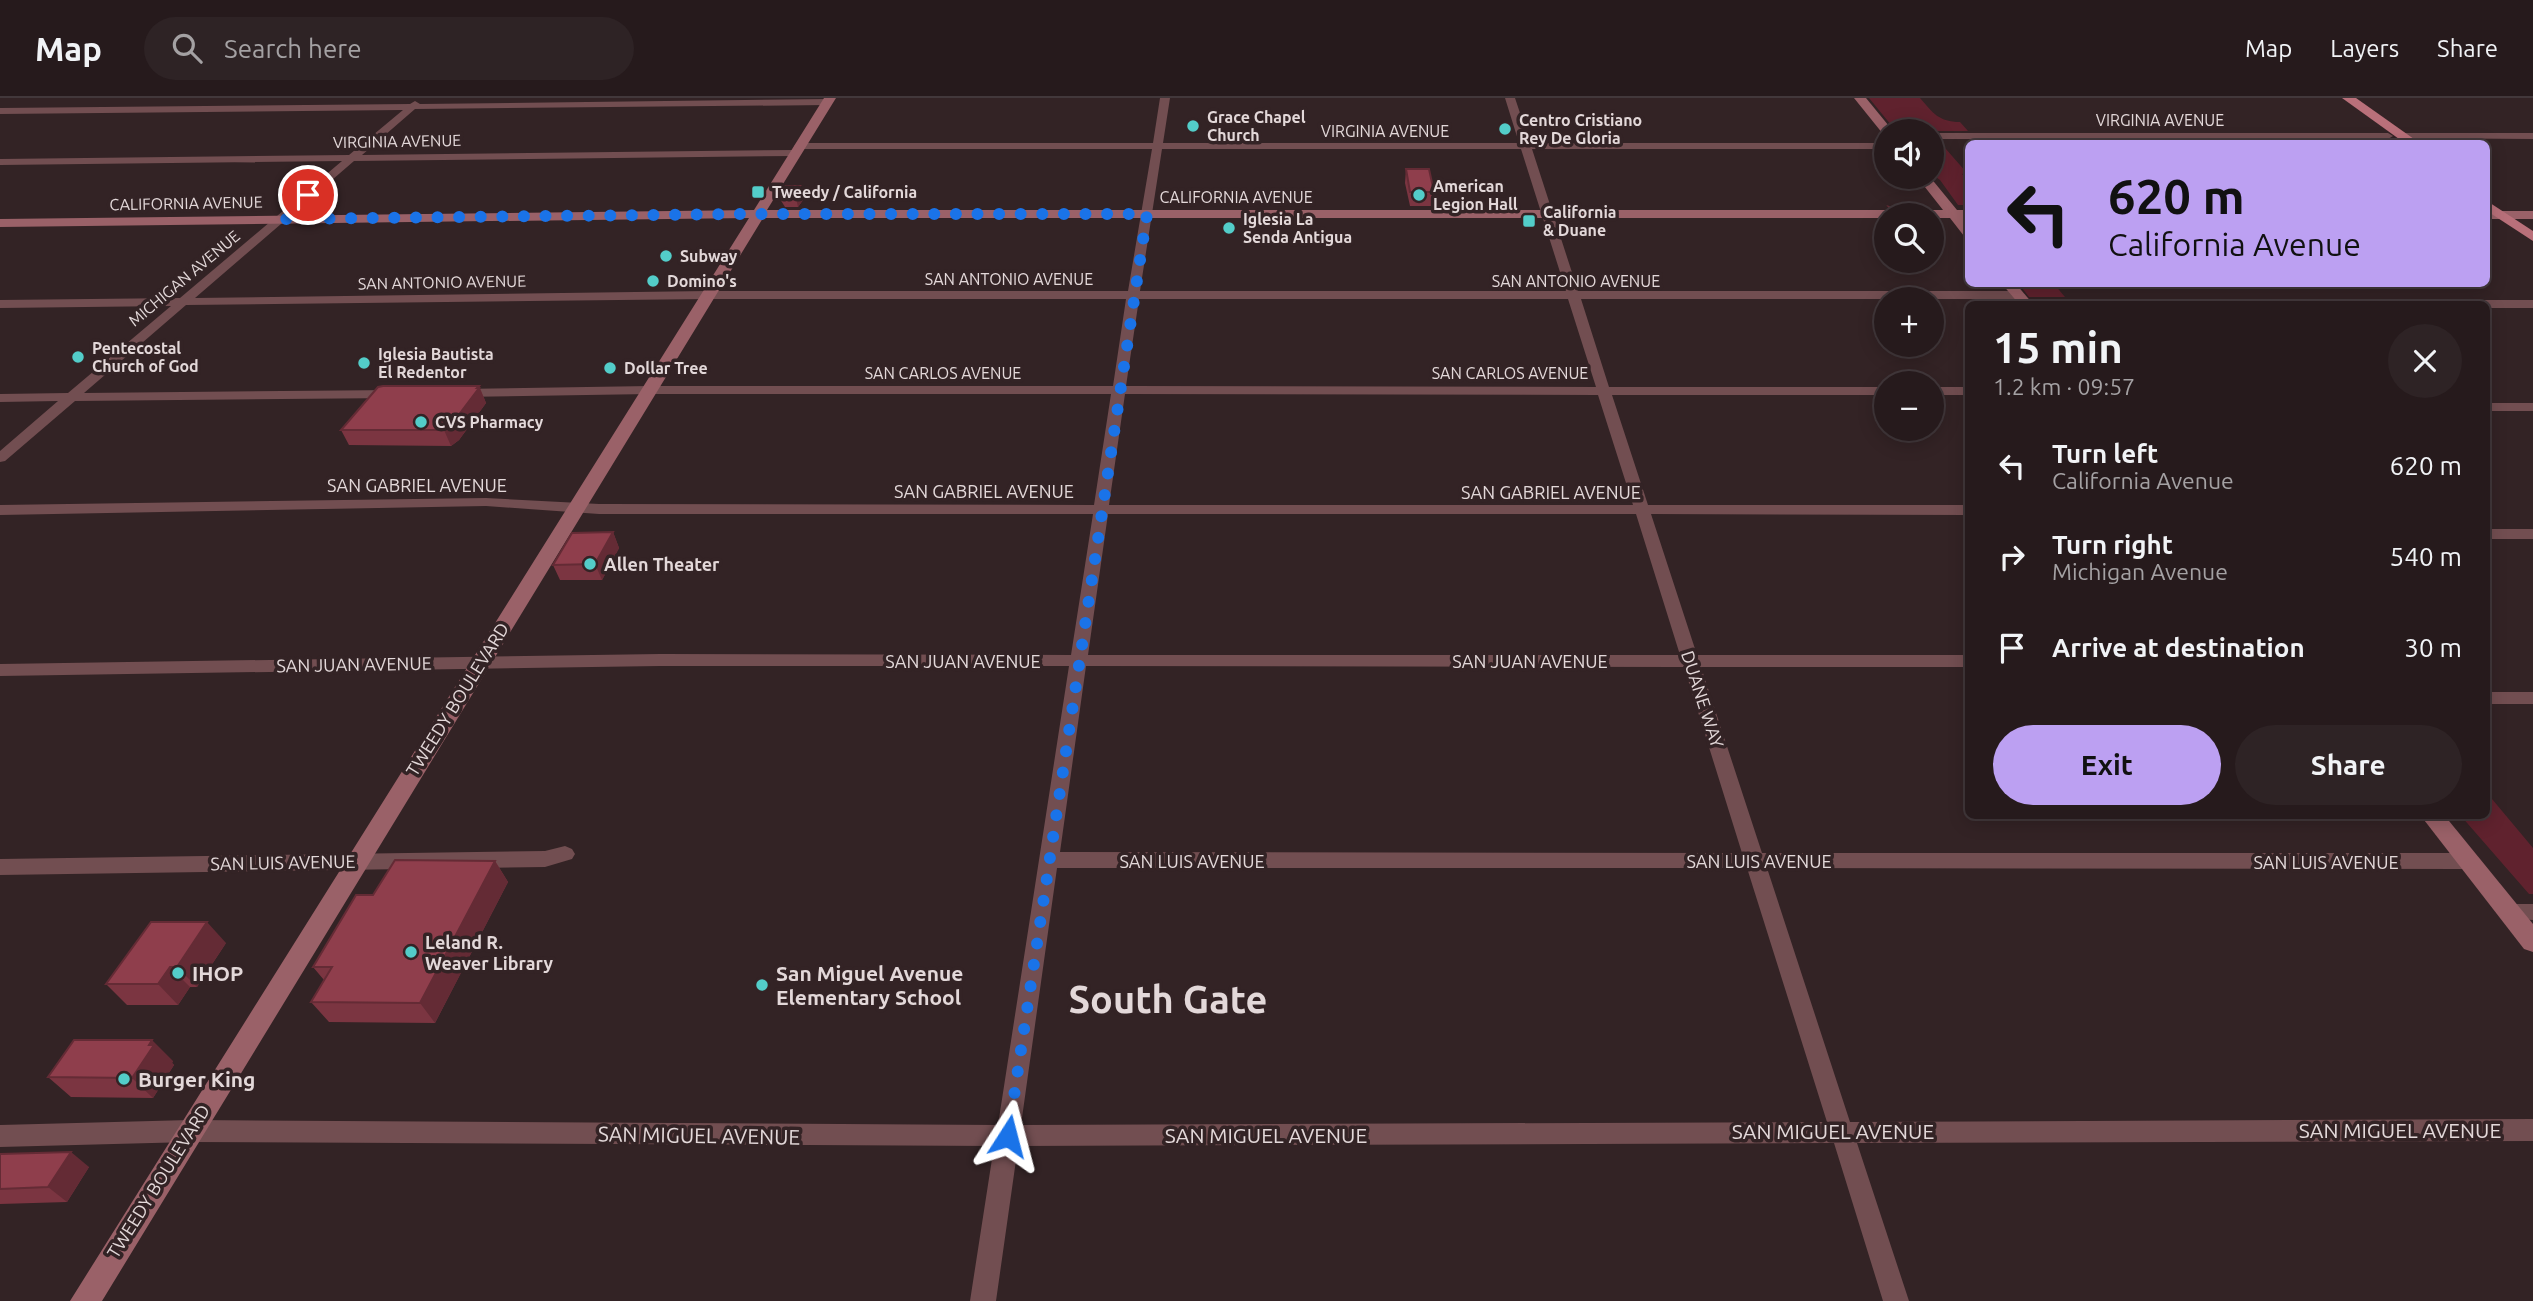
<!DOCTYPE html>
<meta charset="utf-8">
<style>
body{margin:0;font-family:Ubuntu,sans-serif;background:#2e2325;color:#f1f3f6;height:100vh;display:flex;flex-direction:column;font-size:26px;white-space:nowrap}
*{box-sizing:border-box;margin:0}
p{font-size:23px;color:#a4a1a3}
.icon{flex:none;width:38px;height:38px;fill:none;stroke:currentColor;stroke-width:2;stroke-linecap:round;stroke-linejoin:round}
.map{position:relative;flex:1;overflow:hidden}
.details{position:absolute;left:1965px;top:203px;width:525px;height:518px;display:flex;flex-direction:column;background:#261a1c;border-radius:10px;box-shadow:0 4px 18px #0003,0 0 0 2px #42383b}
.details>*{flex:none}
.hud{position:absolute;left:1965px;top:42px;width:525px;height:147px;border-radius:10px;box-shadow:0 4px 18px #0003,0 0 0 2px #42383b;background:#bca0f2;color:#111;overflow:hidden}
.buttons{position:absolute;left:1874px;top:21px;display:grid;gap:14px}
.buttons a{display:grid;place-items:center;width:70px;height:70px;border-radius:50%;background:#261a1c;box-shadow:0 4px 18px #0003,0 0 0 2px #42383b;font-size:35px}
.pin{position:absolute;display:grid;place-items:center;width:60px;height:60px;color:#fff;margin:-30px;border:4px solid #fff;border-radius:50%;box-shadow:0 2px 7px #0007}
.me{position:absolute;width:77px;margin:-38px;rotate:9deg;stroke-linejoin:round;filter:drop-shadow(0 0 5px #0008)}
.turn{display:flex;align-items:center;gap:24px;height:147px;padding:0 28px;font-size:32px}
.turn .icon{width:91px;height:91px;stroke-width:2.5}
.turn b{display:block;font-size:49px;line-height:60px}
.round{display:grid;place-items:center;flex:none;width:74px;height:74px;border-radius:37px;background:#2e2325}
.overview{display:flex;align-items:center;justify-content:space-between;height:119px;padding:0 28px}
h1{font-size:42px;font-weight:600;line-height:52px}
.primary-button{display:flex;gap:14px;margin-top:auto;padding:14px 28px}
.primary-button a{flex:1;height:80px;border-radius:42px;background:#bca0f2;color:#111;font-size:28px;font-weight:600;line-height:80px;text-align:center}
.primary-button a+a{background:#2e2325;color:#f1f3f6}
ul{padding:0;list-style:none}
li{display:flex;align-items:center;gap:21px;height:91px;padding:0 28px}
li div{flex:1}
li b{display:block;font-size:26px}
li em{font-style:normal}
header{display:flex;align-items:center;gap:42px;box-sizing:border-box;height:98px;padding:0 35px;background:#261a1c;border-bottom:2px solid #42383b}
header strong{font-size:33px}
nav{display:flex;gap:38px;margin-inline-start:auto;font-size:24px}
.search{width:490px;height:63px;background:#2e2325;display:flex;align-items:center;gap:18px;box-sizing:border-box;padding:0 24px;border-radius:38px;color:#a4a1a3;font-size:26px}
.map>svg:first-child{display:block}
.green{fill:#60222e}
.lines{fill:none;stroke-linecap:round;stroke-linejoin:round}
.street{fill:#724e51;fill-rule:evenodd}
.secondary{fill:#9a6168;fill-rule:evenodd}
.primary{fill:#b9707a;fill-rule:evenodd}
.wall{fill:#7b3541}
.shaded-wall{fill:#642b35}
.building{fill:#8f3e4c;stroke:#642b35;stroke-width:2}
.route{stroke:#1a73e8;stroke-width:12;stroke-dasharray:0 21.6}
.poi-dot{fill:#53cdc9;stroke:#332325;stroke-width:2.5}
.labels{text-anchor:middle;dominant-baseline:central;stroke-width:7;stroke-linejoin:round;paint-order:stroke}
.far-poi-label{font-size:16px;font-weight:bold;fill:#e3d8d9;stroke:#332325;text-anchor:start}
.far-street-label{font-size:16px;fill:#e3d8d9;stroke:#332325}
.street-label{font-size:18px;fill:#e3d8d9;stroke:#332325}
.poi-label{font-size:18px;font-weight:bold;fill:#e3d8d9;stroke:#332325;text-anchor:start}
.near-poi-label{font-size:21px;font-weight:bold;fill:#e3d8d9;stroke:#332325;text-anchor:start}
.near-street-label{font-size:21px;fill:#e3d8d9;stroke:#332325}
.near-town-label{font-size:38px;font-weight:bold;fill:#e3d8d9;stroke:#332325}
</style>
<header>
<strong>Map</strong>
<div class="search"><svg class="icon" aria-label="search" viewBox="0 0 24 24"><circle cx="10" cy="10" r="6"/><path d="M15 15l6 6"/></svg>Search here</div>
<nav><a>Map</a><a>Layers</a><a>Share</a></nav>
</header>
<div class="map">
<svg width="2533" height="1203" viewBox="0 0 2533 1203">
<rect width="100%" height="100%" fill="#332325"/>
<g class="green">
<path d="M1869,0H1920C1933,15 1939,24 1960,24L1968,33H1896Z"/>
<polygon points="1932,42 1938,42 1967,75 1962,76 1969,83 1969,107 1958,107 1940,82 1932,76"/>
<polygon points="2019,186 2054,186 2065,199 2029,199"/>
<polygon points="2487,695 2533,750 2533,796 2529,796 2461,718 2487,718"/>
</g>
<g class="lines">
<g class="street">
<path d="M1160,0H1170L1163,45H1519L1505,0H1515L1530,45H1886V51H1532L1578,193H2019L2025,197L2019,201H1581L1609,289H1886V297H1612L1648,407H1969V417L1651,416L1697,557H1969V569H1701L1762,755H2469L2476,758L2479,763L2476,768L2469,771L1767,770L1850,1024L2533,1021V1043L1857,1045L1909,1203H1883L1834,1045L1018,1048L996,1203H970L994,1048L190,1044L0,1049V1027L190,1022L998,1027L1069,568H660L0,578V566L660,556L1071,557L1093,416H599L486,408L0,417V407L486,400L599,406L1094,407L1111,296H650L459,299L452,295L459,291L650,288H1113L1126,201H708L186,207L84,295L396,292L403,296L396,300L75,303L5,363L0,364V353L58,303L0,304V296L68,295L171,208L0,210V202L180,200L342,63L0,67V61L349,57L403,12L0,16V10L410,6L415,3L420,6L827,1L832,4L827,7L415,11L362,57L794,52L799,55L794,58L354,63L195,200L708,193H1128L1152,51H799L794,48L799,45H1153ZM1162,51H1521L1566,193H1140ZM1139,201H1568L1596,289L1126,288ZM1125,296L1598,297L1633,407H1109ZM1108,416H1636L1680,557H1088ZM1086,568L1684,569L1742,755L1060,754ZM1057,770H1747L1827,1024L1021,1027Z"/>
<polygon points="1932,35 2388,35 2393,38 2388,41 1932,41"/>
<polygon points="2404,35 2533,35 2533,41 2400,40 2399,38"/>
<polygon points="2026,202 2533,202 2533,210 2487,210 2487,206 2020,206"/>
<rect x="1932" y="289" width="37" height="8"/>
<rect x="2487" y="305" width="46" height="8"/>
<rect x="2487" y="431" width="46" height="10"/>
<rect x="2487" y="594" width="46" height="12"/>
<polygon points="565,748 572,751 575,756 572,761 545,769 0,777 0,761 545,753"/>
<polygon points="2509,806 2533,806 2533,822 2502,820 2499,814 2502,808"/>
</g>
<g class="secondary">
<polygon points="824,0 836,0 767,112 1943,112 1917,79 1930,79 1957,112 1969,112 1969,120 1964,120 1969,126 1969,139 1964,138 1950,120 1932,120 1932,117 1886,117 1886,120 763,120 102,1203 70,1203 749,120 0,129 0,121 754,112"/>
<polygon points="1854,0 1866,0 1893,33 1883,36"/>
<rect x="2487" y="113" width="46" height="8"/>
<polygon points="2002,186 2016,186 2033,206 2019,206"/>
<polygon points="2421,718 2445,718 2533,826 2533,854 2524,851"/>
</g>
<g class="primary">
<polygon points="2342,0 2356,0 2421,46 2406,46"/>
<polygon points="2487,103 2533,133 2533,143 2487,113"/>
</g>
</g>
<g class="wall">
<polygon points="1406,71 1434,94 1433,108 1410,108 1405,85"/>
<polygon points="777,88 800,88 803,102 798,109 785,109 780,101"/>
<polygon points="1889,109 1913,117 1886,117 1886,126 1885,123"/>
<polygon points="479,288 486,305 459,342 451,348 349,347 341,332"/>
<polygon points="613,434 619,450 602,482 560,482 553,467"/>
<polygon points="495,763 508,784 435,925 329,924 311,904 324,882 313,869 373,797"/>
<polygon points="226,845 197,889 190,889 178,907 127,907 106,886"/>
<polygon points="173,963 172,965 174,967 153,1000 71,999 48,979"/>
<polygon points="0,1056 89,1069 67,1104 0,1106"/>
</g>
<g class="shaded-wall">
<polygon points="800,88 803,102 798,109 795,96"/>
<polygon points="479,288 486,305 459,342 451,348 444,332"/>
<polygon points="613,434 619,450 602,482 595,466"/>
<polygon points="495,763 508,784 435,925 420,905"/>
<polygon points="207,824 226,845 197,889 177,869"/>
<polygon points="170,869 190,889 178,907 158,886"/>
<polygon points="152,942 173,963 172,965 174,967 153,1000 132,980"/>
<polygon points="71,1054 89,1069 67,1104 48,1089"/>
</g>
<g class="building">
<polygon points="1406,71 1429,71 1434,94 1410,94"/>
<polygon points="777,88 800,88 795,96 781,96"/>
<polygon points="1889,109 1913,117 1895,117"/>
<polygon points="383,288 479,288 477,290 479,290 451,327 444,332 341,332 378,289"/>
<polygon points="613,434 595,466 553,467 572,435"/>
<polygon points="395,762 495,763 420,905 311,904 332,869 313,869 356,797 373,797"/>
<polygon points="151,824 207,824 177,869 170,869 158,886 106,886"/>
<polygon points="74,942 152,942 149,947 154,947 132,980 48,979"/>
<polygon points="71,1054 48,1089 0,1091 0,1056"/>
</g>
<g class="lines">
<polyline class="route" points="308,97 280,121 738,116 1147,116 1008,1038"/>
</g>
<g class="poi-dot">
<circle cx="1193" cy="28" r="7"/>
<circle cx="1505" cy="31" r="7"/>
<rect x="751" y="87" width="14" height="14" rx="3.5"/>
<circle cx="1419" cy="97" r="7"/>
<rect x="1522" y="116" width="14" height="14" rx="3.5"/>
<circle cx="1229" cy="130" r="7"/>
<circle cx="666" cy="158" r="7"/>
<circle cx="653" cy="183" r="7"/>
<circle cx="78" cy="259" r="7"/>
<circle cx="364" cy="265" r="7"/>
<circle cx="610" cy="270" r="7"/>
<circle cx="421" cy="324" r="7"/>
<circle cx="590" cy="466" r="7"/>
<circle cx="411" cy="854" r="7"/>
<circle cx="178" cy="875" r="7"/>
<circle cx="762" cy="887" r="7"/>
<circle cx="124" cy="981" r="7"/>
</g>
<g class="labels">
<g class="far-poi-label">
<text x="1207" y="19">Grace Chapel<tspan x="1207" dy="18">Church</tspan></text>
<text x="1519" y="22">Centro Cristiano<tspan x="1519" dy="18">Rey De Gloria</tspan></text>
<text x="1433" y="88">American<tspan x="1433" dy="18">Legion Hall</tspan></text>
<text x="772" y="94">Tweedy / California</text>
<text x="1543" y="114">California<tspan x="1543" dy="18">&amp; Duane</tspan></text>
<text x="1243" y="121">Iglesia La<tspan x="1243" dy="18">Senda Antigua</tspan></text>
<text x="680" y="158">Subway</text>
<text x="667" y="183">Domino's</text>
<text x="92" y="250">Pentecostal<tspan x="92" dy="18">Church of God</tspan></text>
<text x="378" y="256">Iglesia Bautista<tspan x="378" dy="18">El Redentor</tspan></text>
<text x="624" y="270">Dollar Tree</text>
<text x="435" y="324">CVS Pharmacy</text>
</g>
<g class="far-street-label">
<text x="2160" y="22">VIRGINIA AVENUE</text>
<text x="1385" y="33">VIRGINIA AVENUE</text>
<text transform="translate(397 43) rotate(-1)">VIRGINIA AVENUE</text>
<text x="1236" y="99">CALIFORNIA AVENUE</text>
<text transform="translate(186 105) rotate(-1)">CALIFORNIA AVENUE</text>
<text transform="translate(184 180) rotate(-40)">MICHIGAN AVENUE</text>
<text x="1009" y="181">SAN ANTONIO AVENUE</text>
<text x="1576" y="183">SAN ANTONIO AVENUE</text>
<text transform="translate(442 184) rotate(-1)">SAN ANTONIO AVENUE</text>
<text x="943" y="275">SAN CARLOS AVENUE</text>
<text x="1510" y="275">SAN CARLOS AVENUE</text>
</g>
<g class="street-label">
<text x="417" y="387">SAN GABRIEL AVENUE</text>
<text x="984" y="393">SAN GABRIEL AVENUE</text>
<text x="1551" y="394">SAN GABRIEL AVENUE</text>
<text x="963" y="563">SAN JUAN AVENUE</text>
<text x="1530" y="563">SAN JUAN AVENUE</text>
<text transform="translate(354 566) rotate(-1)">SAN JUAN AVENUE</text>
<text transform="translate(457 601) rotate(-58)">TWEEDY BOULEVARD</text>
<text transform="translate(1703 601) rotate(72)">DUANE WAY</text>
<text x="1192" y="763">SAN LUIS AVENUE</text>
<text x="1759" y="763">SAN LUIS AVENUE</text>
<text transform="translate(283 764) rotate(-1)">SAN LUIS AVENUE</text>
<text x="2326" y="764">SAN LUIS AVENUE</text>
<text transform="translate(158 1083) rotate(-58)">TWEEDY BOULEVARD</text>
</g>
<g class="poi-label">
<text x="604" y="466">Allen Theater</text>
<text x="425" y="844">Leland R.<tspan x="425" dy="21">Weaver Library</tspan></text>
</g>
<g class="near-poi-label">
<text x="192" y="875">IHOP</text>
<text x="776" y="875">San Miguel Avenue<tspan x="776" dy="24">Elementary School</tspan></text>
<text x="138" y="981">Burger King</text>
</g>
<g class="near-street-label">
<text x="2400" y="1032">SAN MIGUEL AVENUE</text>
<text x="1833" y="1033">SAN MIGUEL AVENUE</text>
<text transform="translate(699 1037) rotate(1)">SAN MIGUEL AVENUE</text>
<text x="1266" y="1037">SAN MIGUEL AVENUE</text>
</g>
<g class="near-town-label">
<text x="1168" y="901">South Gate</text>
</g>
</g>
</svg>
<div class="buttons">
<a><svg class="icon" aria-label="sound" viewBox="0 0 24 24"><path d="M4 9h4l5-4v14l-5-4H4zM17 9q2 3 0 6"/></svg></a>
<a><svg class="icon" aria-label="search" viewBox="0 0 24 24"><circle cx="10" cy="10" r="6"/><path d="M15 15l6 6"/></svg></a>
<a>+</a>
<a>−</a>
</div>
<div class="pin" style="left:308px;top:97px;background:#d93025"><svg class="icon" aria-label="arrive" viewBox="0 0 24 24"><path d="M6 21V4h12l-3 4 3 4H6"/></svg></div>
<svg class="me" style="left:1008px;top:1038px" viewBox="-20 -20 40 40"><path d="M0-17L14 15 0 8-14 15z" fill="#1a73e8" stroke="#fff" stroke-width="4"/></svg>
<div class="hud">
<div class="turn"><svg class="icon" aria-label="left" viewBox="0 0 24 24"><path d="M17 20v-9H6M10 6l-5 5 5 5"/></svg><div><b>620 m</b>California Avenue</div></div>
</div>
<section class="details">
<div class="overview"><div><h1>15 min</h1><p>1.2 km · 09:57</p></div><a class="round"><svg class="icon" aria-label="close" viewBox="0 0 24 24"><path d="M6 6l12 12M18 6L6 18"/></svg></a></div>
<ul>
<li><svg class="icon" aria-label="left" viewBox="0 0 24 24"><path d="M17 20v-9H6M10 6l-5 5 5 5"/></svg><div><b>Turn left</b><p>California Avenue</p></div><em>620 m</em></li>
<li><svg class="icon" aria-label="right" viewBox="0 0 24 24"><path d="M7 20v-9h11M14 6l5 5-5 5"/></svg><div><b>Turn right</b><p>Michigan Avenue</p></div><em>540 m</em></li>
<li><svg class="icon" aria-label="arrive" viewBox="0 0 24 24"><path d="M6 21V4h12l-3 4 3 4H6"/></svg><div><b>Arrive at destination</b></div><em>30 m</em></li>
</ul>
<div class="primary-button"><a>Exit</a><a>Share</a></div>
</section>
</div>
